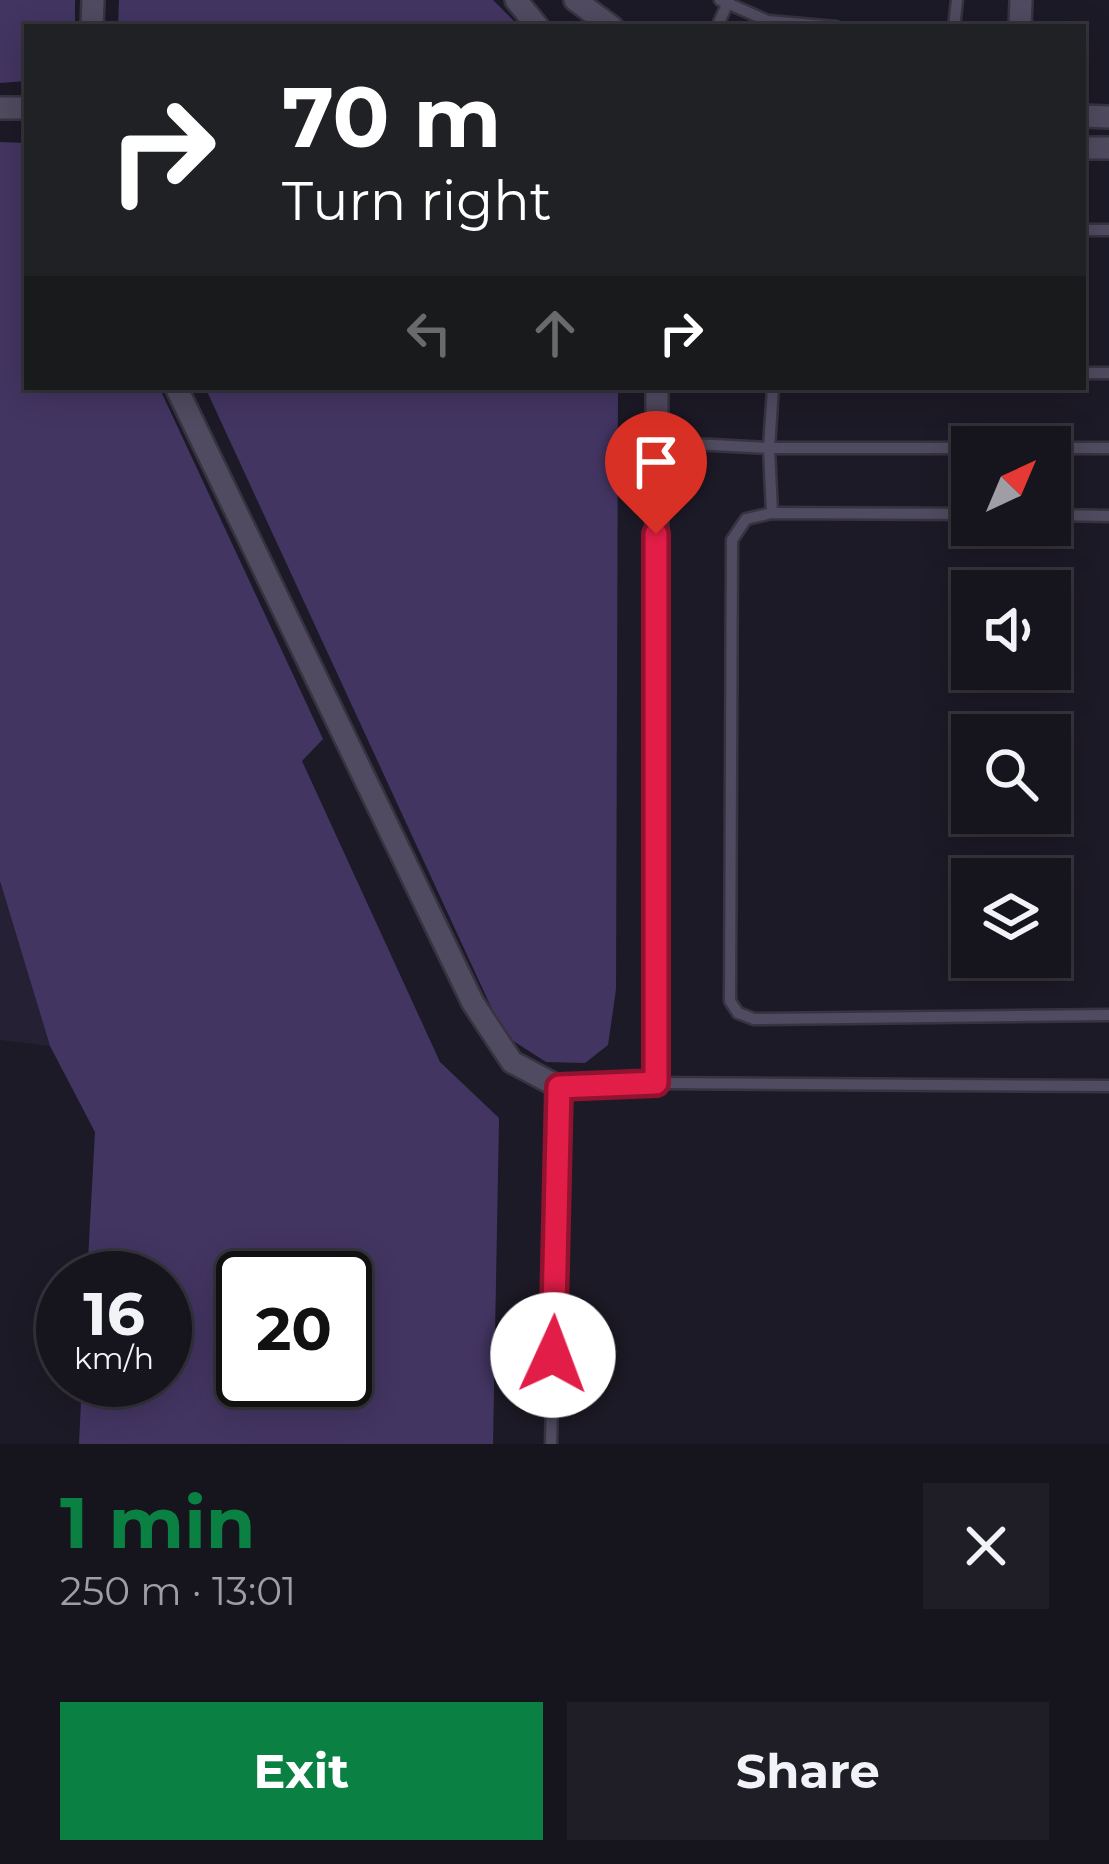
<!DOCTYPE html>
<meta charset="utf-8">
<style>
body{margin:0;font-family:Montserrat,sans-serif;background:#1f1d26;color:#f1f3f6;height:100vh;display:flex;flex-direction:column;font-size:45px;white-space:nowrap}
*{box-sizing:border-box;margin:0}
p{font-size:39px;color:#9e9ea4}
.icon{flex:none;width:66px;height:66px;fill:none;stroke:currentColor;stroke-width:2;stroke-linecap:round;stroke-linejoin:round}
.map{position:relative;height:1444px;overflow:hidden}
.details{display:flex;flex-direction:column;background:#16141d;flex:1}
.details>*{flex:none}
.guide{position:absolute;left:24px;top:24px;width:1062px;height:366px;border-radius:0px;box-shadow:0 6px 30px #0003,0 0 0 3px #35333b;background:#202124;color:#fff;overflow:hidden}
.needle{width:78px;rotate:44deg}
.controls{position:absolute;left:951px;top:426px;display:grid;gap:24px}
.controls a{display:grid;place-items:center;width:120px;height:120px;border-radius:0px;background:#16141d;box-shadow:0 6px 30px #0003,0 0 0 3px #35333b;font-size:60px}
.speed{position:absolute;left:36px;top:1251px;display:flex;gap:24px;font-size:60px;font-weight:700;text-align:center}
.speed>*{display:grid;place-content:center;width:156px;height:156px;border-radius:50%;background:#16141d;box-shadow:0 6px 30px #0003,0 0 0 3px #35333b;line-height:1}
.speed small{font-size:30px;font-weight:400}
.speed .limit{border:6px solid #111;border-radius:18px;background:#fff;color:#111}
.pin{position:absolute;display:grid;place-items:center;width:102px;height:102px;color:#fff;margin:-123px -51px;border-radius:50% 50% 50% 0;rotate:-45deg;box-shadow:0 0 12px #0007}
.pin .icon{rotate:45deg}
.me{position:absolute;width:132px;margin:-66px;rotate:2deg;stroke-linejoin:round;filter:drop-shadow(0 0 9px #0008)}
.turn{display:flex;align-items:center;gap:42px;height:252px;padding:0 60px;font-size:54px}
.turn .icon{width:156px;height:156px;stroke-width:2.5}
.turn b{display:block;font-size:84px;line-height:102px}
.lanes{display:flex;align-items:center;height:114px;padding:0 60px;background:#0003;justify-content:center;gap:60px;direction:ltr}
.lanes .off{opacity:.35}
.round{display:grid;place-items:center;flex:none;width:126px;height:126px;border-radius:0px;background:#1f1d26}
.head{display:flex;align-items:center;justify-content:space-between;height:204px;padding:0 60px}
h1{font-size:72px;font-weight:700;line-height:90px;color:#0b8043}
.cta{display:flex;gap:24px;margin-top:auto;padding:24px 60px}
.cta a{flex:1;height:138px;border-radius:0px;background:#0b8043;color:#fff;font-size:48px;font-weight:700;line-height:138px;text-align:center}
.cta a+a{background:#1f1d26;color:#f1f3f6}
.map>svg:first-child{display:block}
.built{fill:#252033}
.green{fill:#433562;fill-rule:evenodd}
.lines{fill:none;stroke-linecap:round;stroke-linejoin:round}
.service-casing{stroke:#373441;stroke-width:15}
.minor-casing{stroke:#373441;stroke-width:26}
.service{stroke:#504b60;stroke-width:10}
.minor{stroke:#504b60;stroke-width:21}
.route-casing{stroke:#92132f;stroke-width:30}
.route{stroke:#e11d48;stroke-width:21}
</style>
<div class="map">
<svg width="1109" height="1444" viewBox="0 0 1109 1444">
<rect width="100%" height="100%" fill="#1d1a27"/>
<polygon class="built" points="0,881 50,1046 0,1040"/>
<g class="green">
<polygon points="0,0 75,0 75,27 27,27 27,81 0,83"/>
<polygon points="119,0 493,0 520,27 118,27"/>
<path d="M0,142L27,143V387H159L323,739L302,761L440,1062L499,1118L493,1444H79L82,1380H165V1278H87L95,1132L50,1046L0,881ZM345,1278V1380H243V1278Z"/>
<polygon points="205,387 618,387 616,989 608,1045 585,1063 546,1062 504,1035"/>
</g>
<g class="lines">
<g class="service-casing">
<g id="service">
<polyline points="720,0 768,21 836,27"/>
<polyline points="717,27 729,0"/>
<polyline points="954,27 957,0"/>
<polyline points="1083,230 1109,230"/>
<polyline points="1083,373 1109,373"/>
<polyline points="656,442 769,448 972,448"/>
<polyline points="1050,448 1109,448"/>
<polyline points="772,513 769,448 773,387"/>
<polyline points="972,514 772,513 746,519 732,540 730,1001 738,1013 754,1019 1109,1015"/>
<polyline points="1050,515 1109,516"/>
<polyline points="656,1083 1109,1086"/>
<polyline points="551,1444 559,1087"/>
</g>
</g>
<g class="minor-casing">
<g id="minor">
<polyline points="516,0 538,27"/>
<polyline points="575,0 612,27"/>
<polyline points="92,27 93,0"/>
<polyline points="1020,27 1021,0"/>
<polyline points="0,108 27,108"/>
<polyline points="1083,116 1109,117"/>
<polyline points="1083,148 1109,148"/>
<polyline points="176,387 473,1003 512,1062 559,1087 656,1083 657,387"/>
</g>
</g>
<use href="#service" class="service"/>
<use href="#minor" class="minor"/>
</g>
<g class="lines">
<g class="route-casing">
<polyline id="route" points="553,1355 559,1087 656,1083 656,534"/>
</g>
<use href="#route" class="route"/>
</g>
</svg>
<div class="controls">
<a><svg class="needle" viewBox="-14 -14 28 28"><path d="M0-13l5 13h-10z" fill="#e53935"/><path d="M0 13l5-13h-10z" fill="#9e9ea4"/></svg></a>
<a><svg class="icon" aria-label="sound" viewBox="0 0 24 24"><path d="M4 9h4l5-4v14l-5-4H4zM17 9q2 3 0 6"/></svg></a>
<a><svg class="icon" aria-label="search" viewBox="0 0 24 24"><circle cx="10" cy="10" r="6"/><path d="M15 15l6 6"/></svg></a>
<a><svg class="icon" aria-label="layers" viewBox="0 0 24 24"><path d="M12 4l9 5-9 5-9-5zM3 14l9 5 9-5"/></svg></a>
</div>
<div class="speed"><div>16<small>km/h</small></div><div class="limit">20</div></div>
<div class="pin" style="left:656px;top:534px;background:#d93025"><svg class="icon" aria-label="arrive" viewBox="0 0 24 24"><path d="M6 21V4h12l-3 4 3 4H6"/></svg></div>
<svg class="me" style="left:553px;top:1355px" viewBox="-20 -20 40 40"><circle r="19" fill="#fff"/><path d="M0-13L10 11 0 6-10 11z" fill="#e11d48"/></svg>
<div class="guide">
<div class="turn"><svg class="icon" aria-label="right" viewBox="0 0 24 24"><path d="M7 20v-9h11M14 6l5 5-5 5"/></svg><div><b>70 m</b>Turn right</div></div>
<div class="lanes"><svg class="icon off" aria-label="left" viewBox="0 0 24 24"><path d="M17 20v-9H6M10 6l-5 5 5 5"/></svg><svg class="icon off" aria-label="ahead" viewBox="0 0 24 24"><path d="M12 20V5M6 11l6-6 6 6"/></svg><svg class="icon" aria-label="right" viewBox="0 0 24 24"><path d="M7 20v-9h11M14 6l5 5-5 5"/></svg></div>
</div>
</div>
<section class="details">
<div class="head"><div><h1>1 min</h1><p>250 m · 13:01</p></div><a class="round"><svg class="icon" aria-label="close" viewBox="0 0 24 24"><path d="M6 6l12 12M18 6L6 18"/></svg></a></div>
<div class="cta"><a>Exit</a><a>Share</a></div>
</section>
